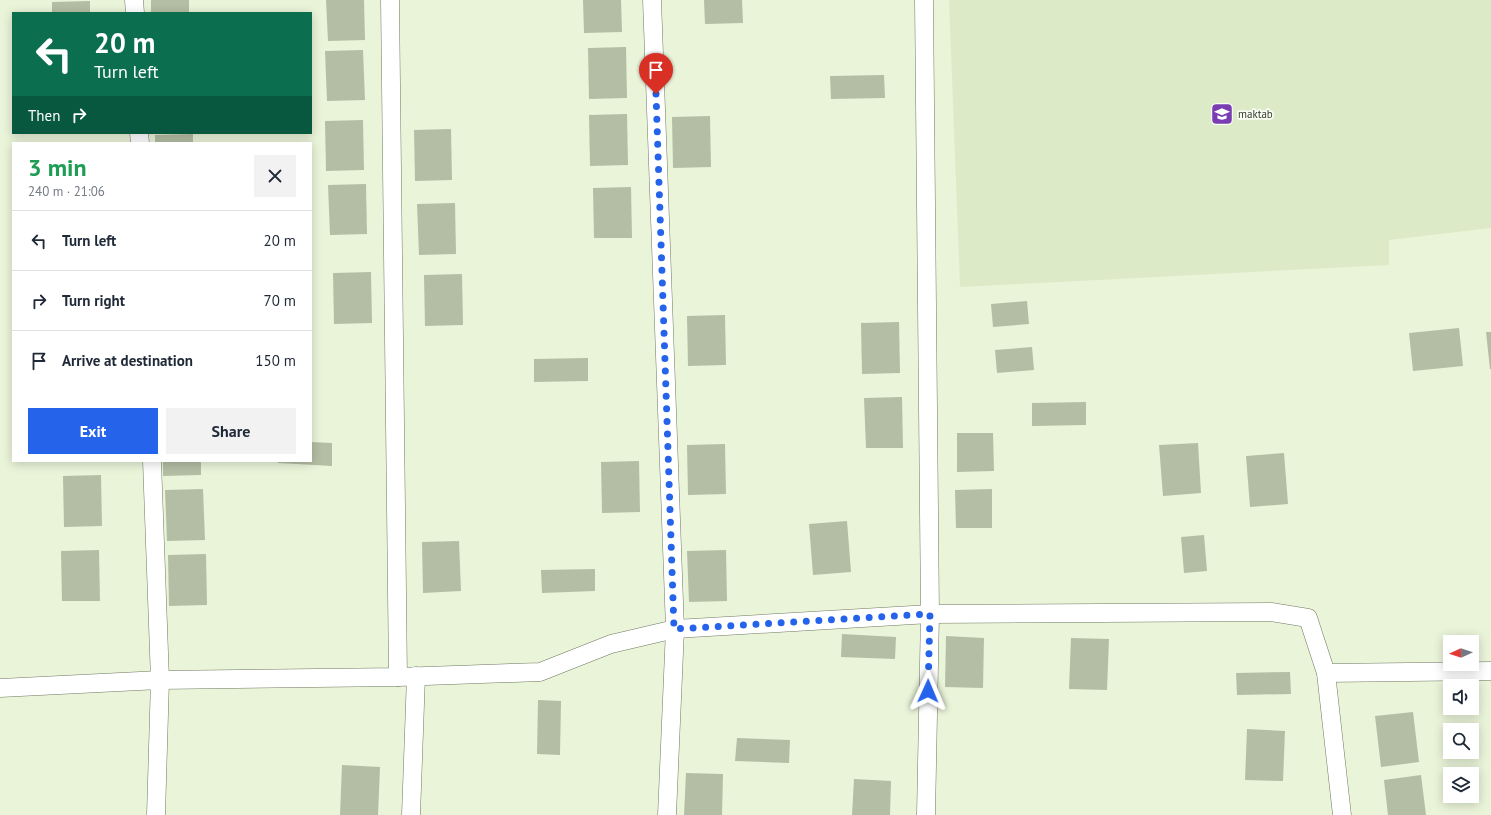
<!DOCTYPE html>
<meta charset="utf-8">
<style>
body{margin:0;font-family:"PT Sans",sans-serif;background:#f2f2f3;color:#1f2937;height:100vh;display:flex;flex-direction:column;font-size:15px;white-space:nowrap}
*{box-sizing:border-box;margin:0}
p{font-size:13px;color:#747a83}
.icon{flex:none;width:22px;height:22px;fill:none;stroke:currentColor;stroke-width:2;stroke-linecap:round;stroke-linejoin:round}
.map{position:relative;flex:1;overflow:hidden}
.side{position:absolute;left:12px;top:142px;width:300px;height:320px;display:flex;flex-direction:column;background:#fff;border-radius:0px;box-shadow:0 2px 10px #0003}
.side>*{flex:none}
.top-card{position:absolute;left:12px;top:12px;width:300px;height:122px;border-radius:0px;box-shadow:0 2px 10px #0003;background:#0b6e4f;color:#fff;overflow:hidden}
.needle{width:26px;rotate:267deg}
.controls{position:absolute;left:1443px;top:635px;display:grid;gap:8px}
.controls a{display:grid;place-items:center;width:36px;height:36px;border-radius:0px;background:#fff;box-shadow:0 2px 10px #0003;font-size:20px}
.pin{position:absolute;display:grid;place-items:center;width:34px;height:34px;color:#fff;margin:-41px -17px;border-radius:50% 50% 50% 0;rotate:-45deg;box-shadow:0 0 4px #0007}
.pin .icon{rotate:45deg}
.me{position:absolute;width:44px;margin:-22px;rotate:1deg;stroke-linejoin:round;filter:drop-shadow(0 0 3px #0008)}
.turn{display:flex;align-items:center;gap:14px;height:84px;padding:0 16px;font-size:18px}
.turn .icon{width:52px;height:52px;stroke-width:2.5}
.turn b{display:block;font-size:28px;line-height:34px}
.then{display:flex;align-items:center;height:38px;padding:0 16px;background:#0003;gap:8px;font-size:15px}
.round{display:grid;place-items:center;flex:none;width:42px;height:42px;border-radius:0px;background:#f2f2f3}
.headline{display:flex;align-items:center;justify-content:space-between;height:68px;padding:0 16px}
h1{font-size:24px;font-weight:600;line-height:30px;color:#1e9e55}
.primary-button{display:flex;gap:8px;margin-top:auto;padding:8px 16px}
.primary-button a{flex:1;height:46px;border-radius:0px;background:#2563eb;color:#fff;font-size:16px;font-weight:600;line-height:46px;text-align:center}
.primary-button a+a{background:#f2f2f3;color:#1f2937}
ul{padding:0;list-style:none}
li{display:flex;align-items:center;gap:12px;height:60px;padding:0 16px;border-top:1px solid #e0e1e3}
li div{flex:1}
li b{display:block;font-size:15px}
li em{font-style:normal}
.map>svg:first-child{display:block}
.built{fill:#ddeac8}
.building{fill:#b4bea4}
.lines{fill:none;stroke-linecap:round;stroke-linejoin:round}
.minor-casing{stroke:#707961;stroke-width:19}
.minor{stroke:#fff;stroke-width:18}
.route{stroke:#2563eb;stroke-width:7;stroke-dasharray:0 12.6}
.labels{text-anchor:middle;dominant-baseline:central;stroke-width:3.5;stroke-linejoin:round;paint-order:stroke}
.poi-label{font-size:11px;fill:#35392e;stroke:#fafff4;text-anchor:start}
</style>
<div class="map">
<svg width="1491" height="815" viewBox="0 0 1491 815">
<rect width="100%" height="100%" fill="#eaf4d9"/>
<polygon class="built" points="949,0 1491,0 1491,228 1389,240 1389,265 960,287"/>
<g class="building">
<rect x="151" y="0" width="38" height="13"/>
<polygon points="326,0 364,0 365,40 328,41"/>
<polygon points="583,0 621,0 622,32 584,33"/>
<polygon points="704,0 742,0 743,23 705,24"/>
<polygon points="90,1 90,13 52,13 52,2"/>
<polygon points="626,47 627,98 589,99 588,48"/>
<polygon points="363,50 365,100 327,101 325,51"/>
<polygon points="884,75 885,98 831,99 830,76"/>
<polygon points="627,114 628,165 590,166 589,115"/>
<polygon points="710,116 711,167 673,168 672,117"/>
<polygon points="363,120 364,170 326,171 325,121"/>
<polygon points="451,129 452,180 415,181 414,130"/>
<polygon points="193,134 193,143 155,143 155,135"/>
<polygon points="366,184 367,234 330,235 328,185"/>
<polygon points="631,187 632,238 594,238 593,188"/>
<polygon points="455,203 456,254 419,255 417,204"/>
<polygon points="371,272 372,323 334,324 333,273"/>
<polygon points="462,274 463,325 425,326 424,275"/>
<polygon points="1027,301 1029,324 993,327 991,304"/>
<polygon points="725,315 726,365 688,366 687,316"/>
<polygon points="899,322 900,373 862,374 861,323"/>
<polygon points="1459,328 1463,366 1413,371 1409,333"/>
<polygon points="1486,332 1491,332 1491,369 1490,369"/>
<polygon points="1032,347 1034,370 997,373 995,350"/>
<polygon points="588,358 588,381 534,382 534,359"/>
<polygon points="902,397 903,448 866,448 864,398"/>
<polygon points="1086,402 1086,425 1032,426 1032,403"/>
<polygon points="957,433 993,433 994,471 957,472"/>
<polygon points="311,442 332,443 332,466 278,463 278,461 311,461"/>
<polygon points="1198,443 1201,493 1163,496 1159,445"/>
<polygon points="725,444 726,494 688,495 687,445"/>
<polygon points="1284,453 1288,504 1250,507 1246,456"/>
<polygon points="163,461 201,461 201,475 163,476"/>
<polygon points="639,461 640,512 602,513 601,462"/>
<polygon points="101,475 102,526 64,527 63,476"/>
<polygon points="203,489 205,540 167,541 165,490"/>
<polygon points="992,489 992,528 956,528 955,490"/>
<polygon points="847,521 851,572 813,575 809,524"/>
<polygon points="1204,535 1207,571 1184,573 1181,537"/>
<polygon points="459,541 461,591 423,593 422,542"/>
<polygon points="99,550 100,601 62,601 61,551"/>
<polygon points="726,550 727,601 689,602 687,551"/>
<polygon points="206,554 207,605 169,606 168,555"/>
<polygon points="595,569 595,591 542,593 541,570"/>
<polygon points="842,634 896,637 895,659 841,657"/>
<polygon points="946,636 984,638 983,688 945,687"/>
<polygon points="1071,638 1109,639 1107,690 1069,689"/>
<polygon points="1290,672 1291,694 1237,695 1236,673"/>
<polygon points="538,700 561,701 560,755 537,754"/>
<polygon points="1413,712 1419,762 1381,767 1375,716"/>
<polygon points="1247,729 1285,731 1283,781 1245,780"/>
<polygon points="737,738 790,740 789,763 735,761"/>
<polygon points="342,765 380,767 378,815 340,815"/>
<polygon points="686,773 723,774 722,815 684,815"/>
<polygon points="1421,775 1426,815 1388,815 1384,780"/>
<polygon points="854,779 891,781 890,815 852,815"/>
</g>
<g class="lines">
<g class="minor-casing">
<g id="minor">
<polyline points="134,0 135,13"/>
<polyline points="390,0 398,677"/>
<polyline points="652,0 675,629 667,815"/>
<polyline points="924,0 930,614 926,815"/>
<polyline points="139,133 140,143"/>
<polyline points="152,461 160,680 156,815"/>
<polyline points="1326,673 1491,671"/>
<polyline points="0,688 160,680 398,677 540,672 611,644 675,629 930,614 1271,612 1308,618 1326,673 1342,815"/>
<polyline points="411,815 416,676"/>
</g>
</g>
<use href="#minor" class="minor"/>
</g>
<g class="lines">
<polyline class="route" points="656,94 674,629 930,614 928,691"/>
</g>
<defs>
<g id="school-square" transform="scale(1.15)"><rect x="-9" y="-9" width="18" height="18" rx="4" fill="#793cb2" stroke="#fafff4"/><path d="M0-5L7-2L0 1L-7-2ZM-4 1L0 2.5L4 1V4Q0 6-4 4Z" fill="#fff"/></g>
</defs>
<g fill-rule="evenodd">
<use href="#school-square" x="1222" y="114"/>
</g>
<g class="labels">
<g class="poi-label">
<text x="1238" y="114">maktab</text>
</g>
</g>
</svg>
<div class="controls">
<a><svg class="needle" viewBox="-14 -14 28 28"><path d="M0-13l5 13h-10z" fill="#e53935"/><path d="M0 13l5-13h-10z" fill="#747a83"/></svg></a>
<a><svg class="icon" aria-label="sound" viewBox="0 0 24 24"><path d="M4 9h4l5-4v14l-5-4H4zM17 9q2 3 0 6"/></svg></a>
<a><svg class="icon" aria-label="search" viewBox="0 0 24 24"><circle cx="10" cy="10" r="6"/><path d="M15 15l6 6"/></svg></a>
<a><svg class="icon" aria-label="layers" viewBox="0 0 24 24"><path d="M12 4l9 5-9 5-9-5zM3 14l9 5 9-5"/></svg></a>
</div>
<div class="pin" style="left:656px;top:94px;background:#d93025"><svg class="icon" aria-label="arrive" viewBox="0 0 24 24"><path d="M6 21V4h12l-3 4 3 4H6"/></svg></div>
<svg class="me" style="left:928px;top:691px" viewBox="-20 -20 40 40"><path d="M0-17L14 15 0 8-14 15z" fill="#2563eb" stroke="#fff" stroke-width="4"/></svg>
<div class="top-card">
<div class="turn"><svg class="icon" aria-label="left" viewBox="0 0 24 24"><path d="M17 20v-9H6M10 6l-5 5 5 5"/></svg><div><b>20 m</b>Turn left</div></div>
<div class="then">Then<svg class="icon" aria-label="right" viewBox="0 0 24 24"><path d="M7 20v-9h11M14 6l5 5-5 5"/></svg></div>
</div>
<section class="side">
<div class="headline"><div><h1>3 min</h1><p>240 m · 21:06</p></div><a class="round"><svg class="icon" aria-label="close" viewBox="0 0 24 24"><path d="M6 6l12 12M18 6L6 18"/></svg></a></div>
<ul>
<li><svg class="icon" aria-label="left" viewBox="0 0 24 24"><path d="M17 20v-9H6M10 6l-5 5 5 5"/></svg><div><b>Turn left</b></div><em>20 m</em></li>
<li><svg class="icon" aria-label="right" viewBox="0 0 24 24"><path d="M7 20v-9h11M14 6l5 5-5 5"/></svg><div><b>Turn right</b></div><em>70 m</em></li>
<li><svg class="icon" aria-label="arrive" viewBox="0 0 24 24"><path d="M6 21V4h12l-3 4 3 4H6"/></svg><div><b>Arrive at destination</b></div><em>150 m</em></li>
</ul>
<div class="primary-button"><a>Exit</a><a>Share</a></div>
</section>
</div>
